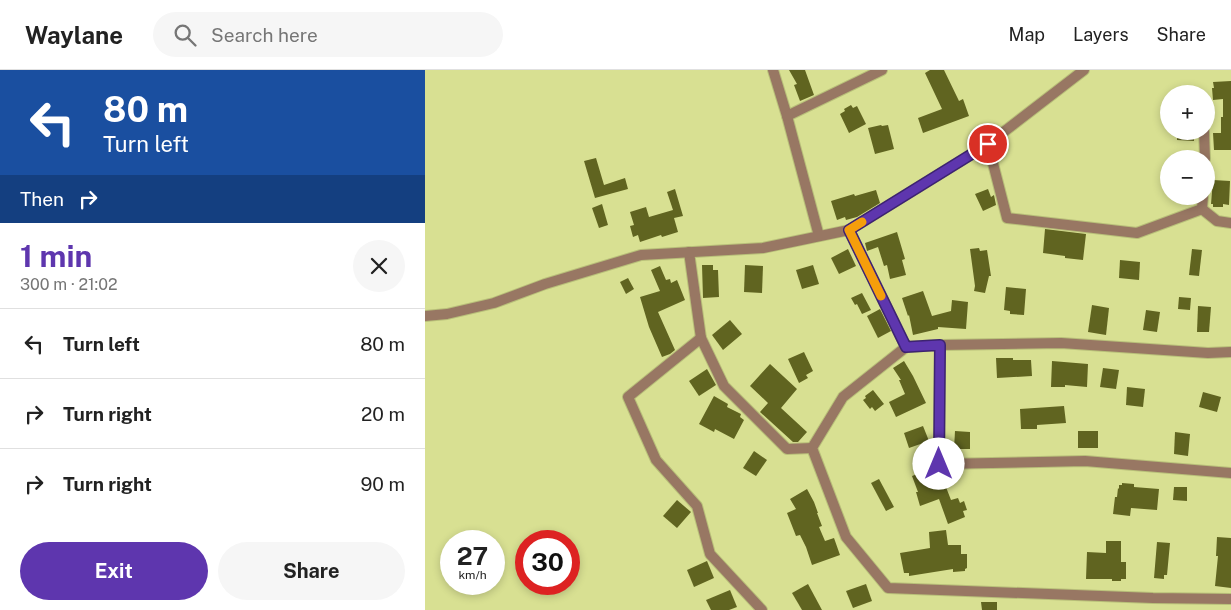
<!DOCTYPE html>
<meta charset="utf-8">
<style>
body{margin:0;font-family:"Public Sans",sans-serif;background:#f6f6f6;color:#222;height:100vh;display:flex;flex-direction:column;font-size:19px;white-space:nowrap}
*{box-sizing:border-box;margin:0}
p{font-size:16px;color:#767676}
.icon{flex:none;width:28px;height:28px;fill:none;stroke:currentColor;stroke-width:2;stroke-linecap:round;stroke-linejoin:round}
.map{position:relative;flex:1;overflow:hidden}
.details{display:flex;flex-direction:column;background:#fff;width:425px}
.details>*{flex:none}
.guide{background:#1a4fa0;color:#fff;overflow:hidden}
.fabs{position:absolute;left:735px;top:15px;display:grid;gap:10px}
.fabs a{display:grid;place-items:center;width:55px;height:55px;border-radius:50%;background:#fff;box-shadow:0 2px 8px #0003;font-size:25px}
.speed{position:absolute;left:15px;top:460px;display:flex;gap:10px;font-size:25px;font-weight:700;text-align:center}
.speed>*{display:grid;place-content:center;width:65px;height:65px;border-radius:50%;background:#fff;box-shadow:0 2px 8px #0003;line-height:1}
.speed small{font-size:12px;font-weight:400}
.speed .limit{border:8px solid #d22;background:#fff;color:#111}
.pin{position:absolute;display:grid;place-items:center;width:42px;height:42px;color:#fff;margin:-21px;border:2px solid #fff;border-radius:50%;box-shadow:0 1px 5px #0007}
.me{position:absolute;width:55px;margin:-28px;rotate:0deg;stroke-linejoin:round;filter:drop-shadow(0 0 4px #0008)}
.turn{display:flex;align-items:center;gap:18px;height:105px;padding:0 20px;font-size:22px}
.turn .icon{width:65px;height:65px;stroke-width:2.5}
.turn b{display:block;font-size:35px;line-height:42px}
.then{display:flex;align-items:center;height:48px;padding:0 20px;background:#0003;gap:10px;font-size:19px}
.round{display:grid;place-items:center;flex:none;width:52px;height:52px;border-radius:26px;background:#f6f6f6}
.summary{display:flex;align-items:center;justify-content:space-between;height:85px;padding:0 20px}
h1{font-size:30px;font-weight:700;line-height:38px;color:#5e36ae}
.button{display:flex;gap:10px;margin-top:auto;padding:10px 20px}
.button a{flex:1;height:58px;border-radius:30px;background:#5e36ae;color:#fff;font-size:20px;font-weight:700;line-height:58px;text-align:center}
.button a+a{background:#f6f6f6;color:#222}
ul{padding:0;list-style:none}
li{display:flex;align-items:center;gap:15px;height:70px;padding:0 20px;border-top:1px solid #e0e0e0}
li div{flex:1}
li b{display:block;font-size:19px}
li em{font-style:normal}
header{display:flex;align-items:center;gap:30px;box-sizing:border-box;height:70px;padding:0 25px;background:#fff;border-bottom:1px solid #e0e0e0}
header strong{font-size:24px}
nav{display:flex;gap:28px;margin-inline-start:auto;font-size:18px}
.search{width:350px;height:45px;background:#f6f6f6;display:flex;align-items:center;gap:12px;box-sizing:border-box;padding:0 18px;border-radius:28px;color:#767676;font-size:19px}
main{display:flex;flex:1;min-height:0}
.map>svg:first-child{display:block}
.building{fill:#606420}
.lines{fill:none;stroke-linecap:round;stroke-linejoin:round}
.street-casing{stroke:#b8bf79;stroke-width:12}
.street{stroke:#987763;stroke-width:10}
.route-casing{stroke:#3d2371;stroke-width:12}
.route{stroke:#5e36ae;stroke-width:9}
.slow{stroke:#f59e0b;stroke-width:9}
</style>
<header>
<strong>Waylane</strong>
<div class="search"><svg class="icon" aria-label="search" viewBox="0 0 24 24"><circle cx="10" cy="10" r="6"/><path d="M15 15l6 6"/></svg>Search here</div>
<nav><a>Map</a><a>Layers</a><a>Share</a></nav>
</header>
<main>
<section class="details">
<div class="guide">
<div class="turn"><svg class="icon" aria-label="left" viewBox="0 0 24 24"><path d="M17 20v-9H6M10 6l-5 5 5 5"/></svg><div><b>80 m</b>Turn left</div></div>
<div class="then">Then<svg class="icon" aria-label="right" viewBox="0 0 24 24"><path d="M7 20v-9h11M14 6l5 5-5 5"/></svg></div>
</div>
<div class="summary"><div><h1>1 min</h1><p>300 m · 21:02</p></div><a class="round"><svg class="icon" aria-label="close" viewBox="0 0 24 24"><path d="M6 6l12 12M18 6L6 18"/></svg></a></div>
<ul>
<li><svg class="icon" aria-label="left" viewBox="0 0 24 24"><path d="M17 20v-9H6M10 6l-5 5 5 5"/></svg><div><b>Turn left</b></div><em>80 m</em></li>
<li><svg class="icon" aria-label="right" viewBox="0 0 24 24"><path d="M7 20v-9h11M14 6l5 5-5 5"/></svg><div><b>Turn right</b></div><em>20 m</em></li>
<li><svg class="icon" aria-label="right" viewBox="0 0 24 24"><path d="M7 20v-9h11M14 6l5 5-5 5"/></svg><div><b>Turn right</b></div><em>90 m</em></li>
</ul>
<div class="button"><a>Exit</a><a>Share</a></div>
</section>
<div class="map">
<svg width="806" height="540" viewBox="0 0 806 540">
<rect width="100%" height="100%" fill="#d8e092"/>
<g class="building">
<polygon points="364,0 380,0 389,25 375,31 369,15 372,14"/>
<polygon points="505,0 519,0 534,31 538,29 544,46 498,63 493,48 517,39 500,3"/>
<polygon points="806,11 806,80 789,80 788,63 796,63 796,47 798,47 798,29 788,30 787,18 789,18 788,12"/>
<polygon points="426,35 428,38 432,36 441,54 424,63 415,44 420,41 419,39"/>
<polygon points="456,55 457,56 463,55 469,79 450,84 443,58"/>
<polygon points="752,61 769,61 769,71 752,70"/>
<polygon points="171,88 179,115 200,108 203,119 170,128 159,91"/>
<polygon points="788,110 805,111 804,135 798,134 798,137 788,137 788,134 786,134"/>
<polygon points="250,119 258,146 249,148 253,162 237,167 236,165 215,172 213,165 208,167 205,156 209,155 205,142 221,137 224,147 248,140 242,122"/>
<polygon points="563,119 566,127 569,125 571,135 558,141 550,124"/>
<polygon points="451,120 455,133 432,147 421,150 420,147 412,150 406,131 429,124 430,126"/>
<polygon points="177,134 183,155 174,158 167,138"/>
<polygon points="620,159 661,164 658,190 640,188 640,186 618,183"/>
<polygon points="472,162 480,189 477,190 481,205 465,209 462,195 459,196 453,177 442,181 440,173"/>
<polygon points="554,178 555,181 562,180 566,206 564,206 560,223 549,221 550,216 545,179"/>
<polygon points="423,179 431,196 414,204 406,188"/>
<polygon points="767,179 777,180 774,206 764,205"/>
<polygon points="695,190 715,192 714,210 694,208"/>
<polygon points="277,195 288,195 288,200 293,200 294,227 278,228"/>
<polygon points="320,195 338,196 337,223 319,222"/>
<polygon points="388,195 394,214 377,219 371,200"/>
<polygon points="235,196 241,210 245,209 246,213 252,210 260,230 233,242 250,280 245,284 237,287 224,257 215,227 235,221 226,200"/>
<polygon points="203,208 209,219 201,224 195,212"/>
<polygon points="581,217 601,219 599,245 585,244 585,241 579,240"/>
<polygon points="498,221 507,246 526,241 527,230 543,232 541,259 513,257 513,259 488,265 484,245 483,246 477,228"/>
<polygon points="437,223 446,240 437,244 432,234 430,235 426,228"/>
<polygon points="754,227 766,228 765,240 753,239"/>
<polygon points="667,235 684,238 681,265 663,262"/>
<polygon points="773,236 786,237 784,262 772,262"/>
<polygon points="455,239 466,261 453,268 442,246"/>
<polygon points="721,240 735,242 732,262 718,260"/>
<polygon points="305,250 317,264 298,280 287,265"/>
<polygon points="379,282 388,301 381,305 383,308 374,313 363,289"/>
<polygon points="571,288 588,288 588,290 606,290 607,306 572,308"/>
<polygon points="479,291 488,306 501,333 471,347 464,332 480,324 474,310 476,310 468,298"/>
<polygon points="627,291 663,294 662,317 640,315 640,317 626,317"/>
<polygon points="345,294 372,319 356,338 382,362 373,372 368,372 335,342 343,333 325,316"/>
<polygon points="678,298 694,300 691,319 675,317"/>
<polygon points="282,299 291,315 274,326 264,311"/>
<polygon points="702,317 720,319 718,337 701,335"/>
<polygon points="448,320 459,334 450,341 447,337 445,339 438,330 441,328 440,326"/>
<polygon points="778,322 796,327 792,342 774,337"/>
<polygon points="289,326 303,334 302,337 316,344 315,347 319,350 309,369 290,359 289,362 274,354"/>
<polygon points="639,336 641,353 612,355 612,359 596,359 595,339"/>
<polygon points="498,356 504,371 484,378 479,363"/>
<polygon points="530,361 545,362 545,379 529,379"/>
<rect x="653" y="361" width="20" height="17"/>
<polygon points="750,362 765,364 763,386 749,384"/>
<polygon points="329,381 342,390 331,406 318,398"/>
<polygon points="509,398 515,414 519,412 526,430 533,428 535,433 539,431 542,440 538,441 540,447 523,454 514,429 495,436 491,422 493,422 487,406"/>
<polygon points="454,409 469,437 461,441 446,413"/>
<polygon points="697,413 709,414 709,417 734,419 732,440 706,438 705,446 688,444 690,427 692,427 693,418 694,419 694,415 697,415"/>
<polygon points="749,417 762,417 762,431 748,430"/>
<polygon points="382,419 389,432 393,443 392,443 397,456 394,457 400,471 409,468 415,485 387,495 381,477 375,465 371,466 362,443 371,439 365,429"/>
<polygon points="252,430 266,442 252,458 238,446"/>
<polygon points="521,460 523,475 536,475 536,484 542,484 542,498 540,499 540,501 528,502 528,499 484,506 484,503 479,503 475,483 505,478 504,462"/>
<polygon points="792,467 806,468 806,518 790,516 793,486 791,486"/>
<polygon points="681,471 696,471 696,492 701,492 701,509 696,509 696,511 687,511 687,509 661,509 662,482 681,483"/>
<polygon points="732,472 745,473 742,505 739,505 739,509 729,508"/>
<polygon points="282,491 289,508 269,517 262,500"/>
<polygon points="383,514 397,540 377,540 367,523"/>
<polygon points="441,514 447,531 428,538 421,521"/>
<polygon points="305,520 312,537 304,540 286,540 281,530"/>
<polygon points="556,532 572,532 572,540 557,540"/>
</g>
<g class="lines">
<g class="street-casing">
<g id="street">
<polyline points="348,0 362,46 394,166"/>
<polyline points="362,46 457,0"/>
<polyline points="779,61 780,89"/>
<polyline points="563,74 582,148 712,163 777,139 792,151 806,153"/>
<polyline points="777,139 778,126"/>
<polyline points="424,160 481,277"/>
<polyline points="264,182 276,268 299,316 362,379 387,378"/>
<polyline points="0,246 22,244 69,233 120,214 216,185 338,178 424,160 563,74 659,0"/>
<polyline points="276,268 203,327 231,390 272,436 285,484 337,540"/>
<polyline points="515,275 514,394 660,391 806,403"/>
<polyline points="806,282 783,283 636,273 515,275 481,277 418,327 387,378 421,467 463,518 728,528 806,529"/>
</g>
</g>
<use href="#street" class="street"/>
</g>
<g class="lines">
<g class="route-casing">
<polyline id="route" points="514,394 515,275 481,277 424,160 563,74"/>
</g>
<use href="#route" class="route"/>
<polyline class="slow" points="437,152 424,160 456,226"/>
</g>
</svg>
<div class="fabs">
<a>+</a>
<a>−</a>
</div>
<div class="speed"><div>27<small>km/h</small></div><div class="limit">30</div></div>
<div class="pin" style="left:563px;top:74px;background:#d93025"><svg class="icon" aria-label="arrive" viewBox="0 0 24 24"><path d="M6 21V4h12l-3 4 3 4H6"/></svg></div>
<svg class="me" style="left:514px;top:394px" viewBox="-20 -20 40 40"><circle r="19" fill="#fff"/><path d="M0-13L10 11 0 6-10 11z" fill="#5e36ae"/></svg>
</div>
</main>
